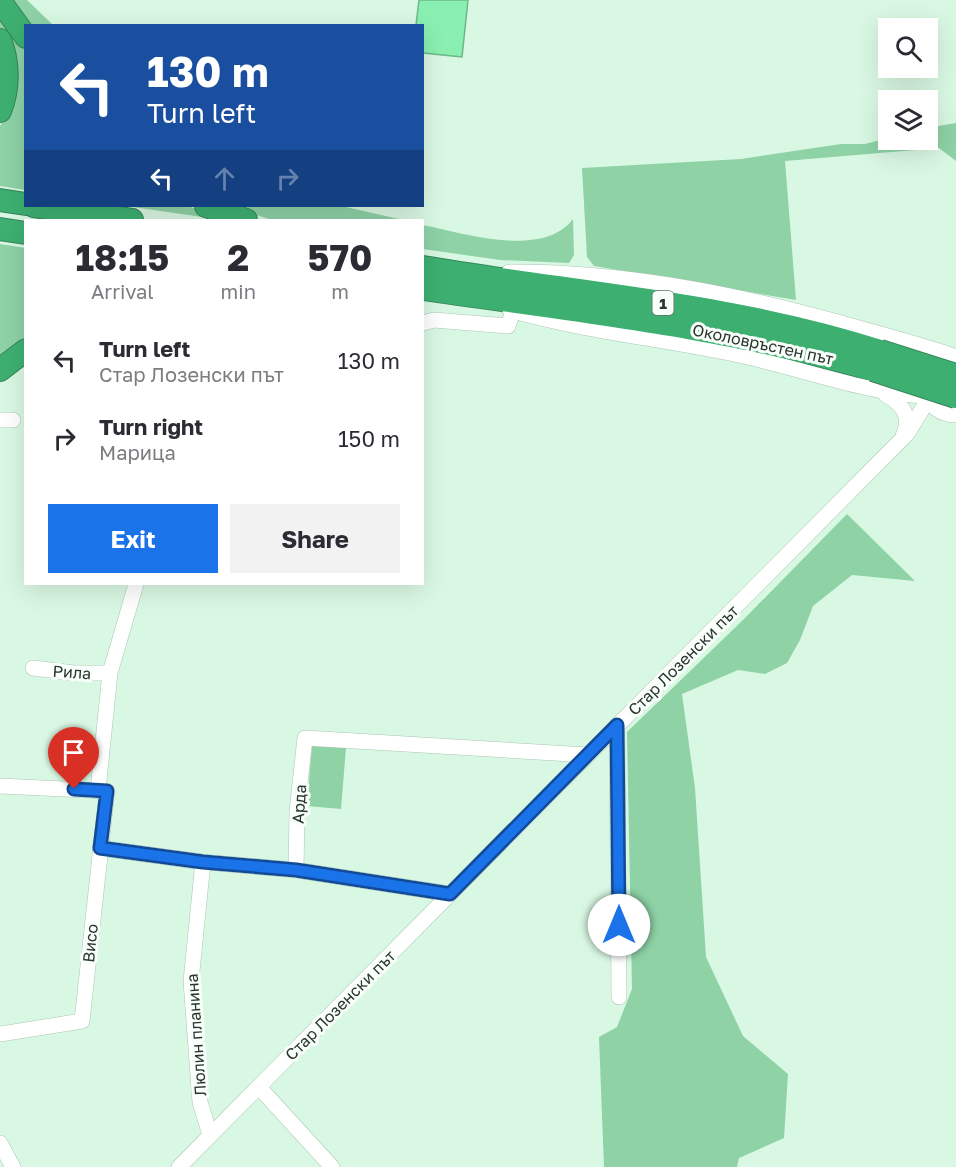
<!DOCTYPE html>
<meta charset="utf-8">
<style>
body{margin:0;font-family:"Golos Text",sans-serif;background:#f2f2f3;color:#2b2b33;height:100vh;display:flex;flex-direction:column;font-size:22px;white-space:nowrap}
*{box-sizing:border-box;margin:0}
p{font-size:20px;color:#7c7c81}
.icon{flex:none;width:33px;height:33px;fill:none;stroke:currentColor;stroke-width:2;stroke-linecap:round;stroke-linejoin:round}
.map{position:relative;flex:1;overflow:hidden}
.panel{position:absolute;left:24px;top:219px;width:400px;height:366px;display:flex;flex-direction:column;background:#fff;border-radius:0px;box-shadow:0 6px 24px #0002}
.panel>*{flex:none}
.banner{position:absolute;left:24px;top:24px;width:400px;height:183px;border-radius:0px;box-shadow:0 6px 24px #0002;background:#1a4fa0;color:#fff;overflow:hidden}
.controls{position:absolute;left:878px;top:18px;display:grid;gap:12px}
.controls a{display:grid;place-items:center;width:60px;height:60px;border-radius:0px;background:#fff;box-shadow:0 6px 24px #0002;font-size:30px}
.pin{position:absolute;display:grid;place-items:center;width:51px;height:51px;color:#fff;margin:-62px -26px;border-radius:50% 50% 50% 0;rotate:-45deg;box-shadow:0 0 6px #0007}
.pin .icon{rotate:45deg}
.me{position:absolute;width:66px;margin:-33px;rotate:0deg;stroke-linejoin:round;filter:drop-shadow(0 0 4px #0008)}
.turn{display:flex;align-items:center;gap:21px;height:126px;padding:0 24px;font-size:27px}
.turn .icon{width:78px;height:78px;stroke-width:2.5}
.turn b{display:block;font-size:42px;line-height:51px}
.lanes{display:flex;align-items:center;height:57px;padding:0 24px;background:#0003;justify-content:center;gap:30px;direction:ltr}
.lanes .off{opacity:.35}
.eta{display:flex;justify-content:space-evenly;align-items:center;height:102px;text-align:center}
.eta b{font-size:36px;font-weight:700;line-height:42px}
.button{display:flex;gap:12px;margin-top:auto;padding:12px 24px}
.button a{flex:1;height:69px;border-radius:0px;background:#1a73e8;color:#fff;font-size:24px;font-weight:700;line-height:69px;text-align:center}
.button a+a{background:#f2f2f3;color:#2b2b33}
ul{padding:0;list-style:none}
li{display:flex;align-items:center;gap:18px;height:78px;padding:0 24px}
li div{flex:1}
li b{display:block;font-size:22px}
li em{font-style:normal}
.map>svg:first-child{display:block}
.green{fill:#8ed2a6}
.water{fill:#8af0b1;stroke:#6db88a;stroke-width:1.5}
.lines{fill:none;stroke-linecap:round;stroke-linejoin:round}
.minor-casing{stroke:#aac7b3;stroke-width:16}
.highway-casing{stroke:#36855a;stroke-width:24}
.minor{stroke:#fff;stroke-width:15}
.highway{stroke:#3db071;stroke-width:22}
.highway-bridge-casing{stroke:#36855a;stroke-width:24;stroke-linecap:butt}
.highway-bridge{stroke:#3db071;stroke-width:22}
.route-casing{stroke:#114b97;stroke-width:15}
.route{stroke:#1a73e8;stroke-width:10}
.labels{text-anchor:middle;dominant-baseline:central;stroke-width:6;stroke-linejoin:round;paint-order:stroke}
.shield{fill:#f8fef9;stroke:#68716b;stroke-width:1.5}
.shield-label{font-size:15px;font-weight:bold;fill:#2a352e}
.street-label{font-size:16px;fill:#2a352e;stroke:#f8fef9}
</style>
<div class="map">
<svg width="956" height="1167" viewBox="0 0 956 1167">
<rect width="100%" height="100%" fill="#d9f8e3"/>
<g class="green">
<polygon points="7,0 27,0 53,25 26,26"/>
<polygon points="0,13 25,49 25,190 0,186 0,126 3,121 6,38 0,27"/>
<polygon points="956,123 956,161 939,148 785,161 796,300 594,266 587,257 582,168 741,159 841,144 865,144 888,138 927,140 927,128"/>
<polygon points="126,206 189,206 216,219"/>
<polygon points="224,206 342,206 403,220 273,220"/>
<path d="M573,219L574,255L569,263L500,260L423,249V225C463,233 543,259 573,219Z"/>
<polygon points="0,244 26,248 25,343 0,363"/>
<polygon points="847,514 915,581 852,575 813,606 800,640 787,663 765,674 738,670 682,694 695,788 706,957 743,1036 788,1074 784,1138 739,1158 737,1167 604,1167 599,1037 617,1027 632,989 627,732 744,619"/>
<polygon points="312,745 346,748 341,809 307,806"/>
</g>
<polygon class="water" points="419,0 468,0 462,57 423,53 423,26 416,25"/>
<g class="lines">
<g class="minor-casing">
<g id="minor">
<path d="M509,272C631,271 756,298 873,332C901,340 929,347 956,357"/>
<path d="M510,310C587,332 666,339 743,356C804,369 864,393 926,396"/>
<polyline points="423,323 434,320 508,326 513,311"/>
<path d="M926,393C930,407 941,415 956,415"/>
<path d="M886,395C903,404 912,417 903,436"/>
<polyline points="0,420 13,420"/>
<polyline points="33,668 74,673 110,673"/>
<polyline points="617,725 619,997"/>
<polyline points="0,786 107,791 82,1021 0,1034"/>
<polyline points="98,790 110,673 136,584"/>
<polyline points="100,848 203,862 296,870 450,894"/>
<polyline points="203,862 191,981 200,1102 210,1135"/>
<polyline points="296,870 297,811 305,738 588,755"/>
<polyline points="259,1087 332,1167"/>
<polyline points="0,1143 13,1167"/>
<polyline points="179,1167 907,434 928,400"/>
</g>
</g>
<g class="highway-casing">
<g id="highway">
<polyline points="0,1 26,37"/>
<path d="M0,40C9,62 9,89 0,111"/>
<polyline points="0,200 26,204"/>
<polyline points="34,206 132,220"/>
<polyline points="206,206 246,220"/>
<polyline points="0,229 26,233"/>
<path d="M423,267C576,293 731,303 880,351"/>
<path d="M423,289C574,311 727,327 873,370"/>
<polyline points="0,370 26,350"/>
</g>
</g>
<use href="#minor" class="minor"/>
<use href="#highway" class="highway"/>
<g class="highway-bridge-casing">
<g id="highway-bridge">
<polyline points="880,351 956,375"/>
<polyline points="873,370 956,397"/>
</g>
</g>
<use href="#highway-bridge" class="highway-bridge"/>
</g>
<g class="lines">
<g class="route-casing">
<polyline id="route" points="74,789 107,791 100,848 203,862 296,870 450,894 617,725 619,925"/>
</g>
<use href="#route" class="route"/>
</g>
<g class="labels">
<rect class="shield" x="652.5" y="291" width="21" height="24" rx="4.5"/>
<g class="shield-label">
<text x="663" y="303">1</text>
</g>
<g class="street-label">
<text transform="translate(763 344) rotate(12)">Околовръстен път</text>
<text transform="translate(683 660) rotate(-45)">Стар Лозенски път</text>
<text transform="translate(72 672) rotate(4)">Рила</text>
<text transform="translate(299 804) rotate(-86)">Арда</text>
<text transform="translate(90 943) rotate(-84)">Висо</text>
<text transform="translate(340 1005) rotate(-45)">Стар Лозенски път</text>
<text transform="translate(196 1035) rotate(-94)">Люлин планина</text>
</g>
</g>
</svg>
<div class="controls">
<a><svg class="icon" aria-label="search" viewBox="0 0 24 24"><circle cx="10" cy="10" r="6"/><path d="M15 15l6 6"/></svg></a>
<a><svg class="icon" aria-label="layers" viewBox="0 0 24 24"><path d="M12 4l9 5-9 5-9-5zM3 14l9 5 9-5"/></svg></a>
</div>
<div class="pin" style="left:74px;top:789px;background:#d93025"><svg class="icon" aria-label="arrive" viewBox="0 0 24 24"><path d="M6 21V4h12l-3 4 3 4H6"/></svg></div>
<svg class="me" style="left:619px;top:925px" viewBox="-20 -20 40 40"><circle r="19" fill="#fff"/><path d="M0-13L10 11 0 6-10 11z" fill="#1a73e8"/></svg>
<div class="banner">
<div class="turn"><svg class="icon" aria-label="left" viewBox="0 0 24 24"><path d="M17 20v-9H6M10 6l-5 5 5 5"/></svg><div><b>130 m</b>Turn left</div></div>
<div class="lanes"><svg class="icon" aria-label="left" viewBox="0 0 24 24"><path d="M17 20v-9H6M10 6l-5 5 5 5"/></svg><svg class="icon off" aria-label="ahead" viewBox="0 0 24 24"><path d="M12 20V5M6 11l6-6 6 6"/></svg><svg class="icon off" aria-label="right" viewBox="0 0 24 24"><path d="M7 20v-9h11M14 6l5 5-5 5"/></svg></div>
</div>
<section class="panel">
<div class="eta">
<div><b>18:15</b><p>Arrival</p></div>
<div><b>2</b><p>min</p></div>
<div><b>570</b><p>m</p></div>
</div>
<ul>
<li><svg class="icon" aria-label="left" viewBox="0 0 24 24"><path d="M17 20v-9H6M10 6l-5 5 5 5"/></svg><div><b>Turn left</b><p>Стар Лозенски път</p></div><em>130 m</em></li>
<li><svg class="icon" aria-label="right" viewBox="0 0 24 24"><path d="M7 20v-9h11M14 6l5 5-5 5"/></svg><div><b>Turn right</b><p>Марица</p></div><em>150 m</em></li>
</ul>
<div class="button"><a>Exit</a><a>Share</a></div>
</section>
</div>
